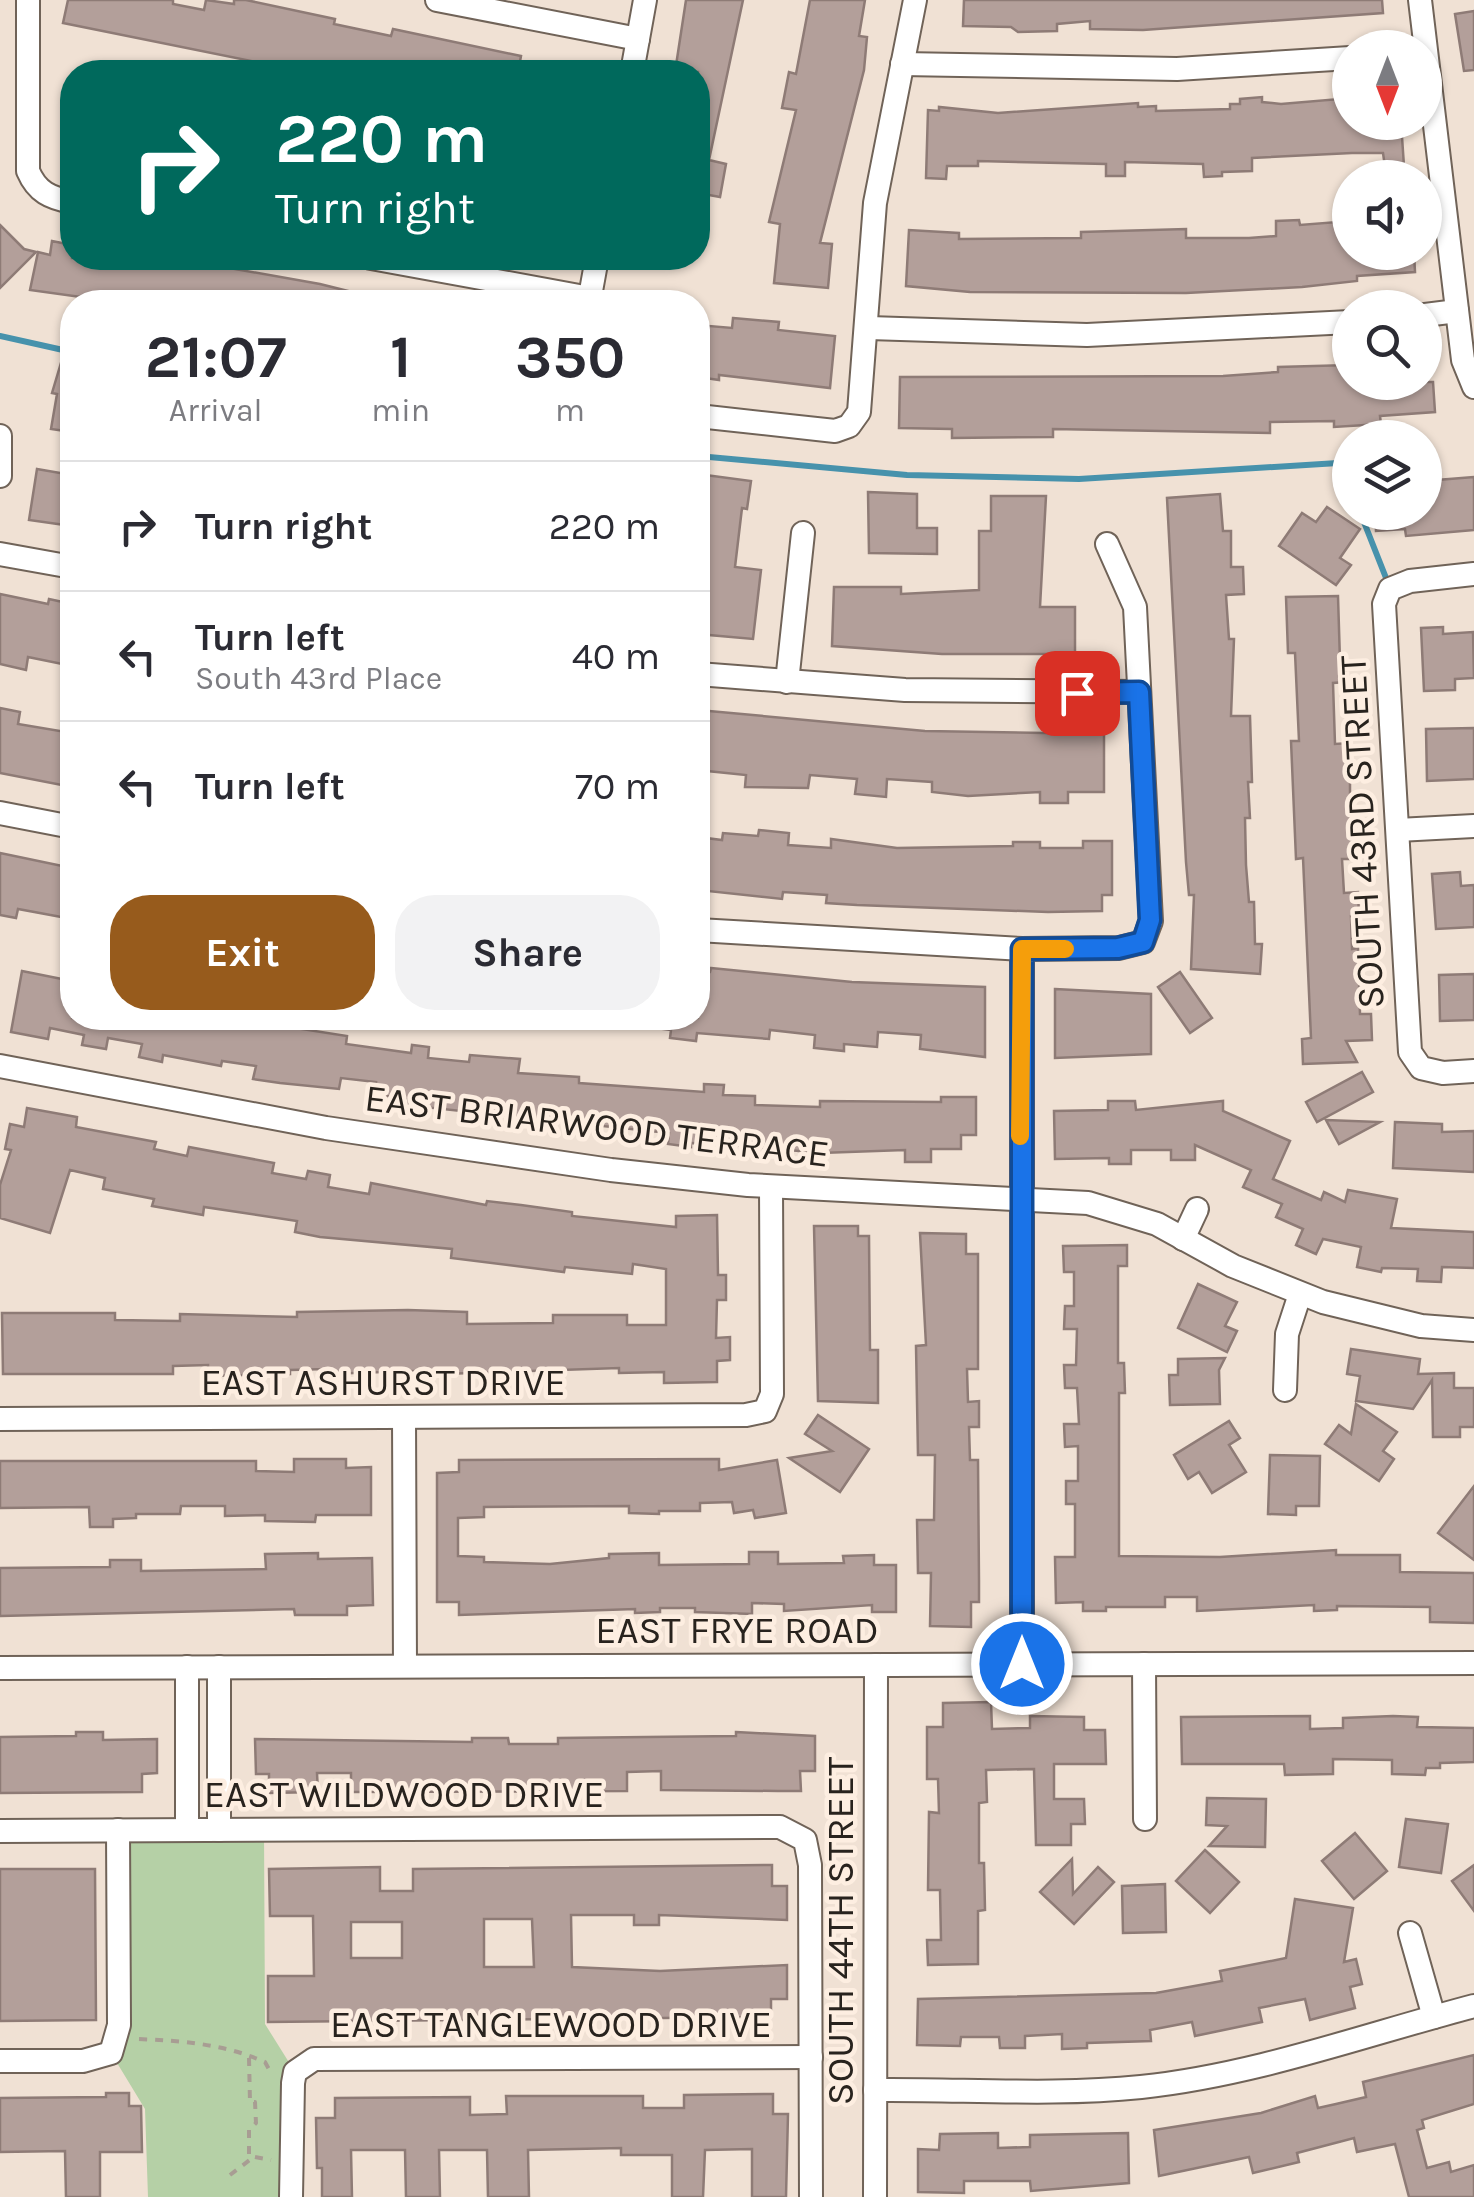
<!DOCTYPE html>
<style>
body{margin:0;font-family:Karla,sans-serif;background:#f2f2f3;color:#2b2b33;height:100vh;display:flex;flex-direction:column;font-size:38px;white-space:nowrap}
*{box-sizing:border-box;margin:0}
p{font-size:32px;color:#7c7c81}
.icon{flex:none;width:55px;height:55px;fill:none;stroke:currentColor;stroke-width:2;stroke-linecap:round;stroke-linejoin:round}
.map{position:relative;flex:1;overflow:hidden}
.details{position:absolute;left:60px;top:290px;width:650px;height:740px;display:flex;flex-direction:column;background:#fff;border-radius:40px;box-shadow:0 2px 8px #0004}
.details>*{flex:none}
.banner{position:absolute;left:60px;top:60px;width:650px;height:210px;border-radius:40px;box-shadow:0 2px 8px #0004;background:#00695c;color:#fff;overflow:hidden}
.needle{width:65px;rotate:180deg}
.controls{position:absolute;left:1332px;top:30px;display:grid;gap:20px}
.controls a{display:grid;place-items:center;width:110px;height:110px;border-radius:50%;background:#fff;box-shadow:0 2px 8px #0004;font-size:50px}
.pin{position:absolute;display:grid;place-items:center;width:85px;height:85px;color:#fff;margin:-42px;border-radius:20px;box-shadow:0 5px 15px #0006}
.me{position:absolute;width:110px;margin:-55px;rotate:0deg;stroke-linejoin:round;filter:drop-shadow(0 0 8px #0008)}
.turn{display:flex;align-items:center;gap:35px;height:210px;padding:0 50px;font-size:45px}
.turn .icon{width:130px;height:130px;stroke-width:2.5}
.turn b{display:block;font-size:70px;line-height:85px}
.eta{display:flex;justify-content:space-evenly;align-items:center;height:170px;text-align:center}
.eta b{font-size:60px;font-weight:700;line-height:70px}
.primary-button{display:flex;gap:20px;margin-top:auto;padding:20px 50px}
.primary-button a{flex:1;height:115px;border-radius:40px;background:#975b1c;color:#fff;font-size:40px;font-weight:700;line-height:115px;text-align:center}
.primary-button a+a{background:#f2f2f3;color:#2b2b33}
ul{padding:0;list-style:none}
li{display:flex;align-items:center;gap:30px;height:130px;padding:0 50px;border-top:2px solid #e1e1e2}
li div{flex:1}
li b{display:block;font-size:38px}
li em{font-style:normal}
.map>svg:first-child{display:block}
.green{fill:#b5d0a6}
.lines{fill:none;stroke-linecap:round;stroke-linejoin:round}
.stream{stroke:#4792ac;stroke-width:6}
.building{fill:#b39f9a;stroke:#8e7b76;stroke-width:2.5;fill-rule:evenodd}
.minor-casing{stroke:#706358;stroke-width:26}
.path{stroke:#a89d93;stroke-width:4;stroke-dasharray:8 8;stroke-linecap:butt}
.minor{stroke:#fff;stroke-width:22}
.route-casing{stroke:#114b97;stroke-width:25}
.route{stroke:#1a73e8;stroke-width:18}
.slow{stroke:#f59e0b;stroke-width:18}
.labels{text-anchor:middle;dominant-baseline:central;stroke-width:9;stroke-linejoin:round;paint-order:stroke}
.street-label{font-size:38px;fill:#28231e;stroke:#fdeee1}
</style>
<div class="map">
<svg width="1474" height="2197" viewBox="0 0 1474 2197">
<rect width="100%" height="100%" fill="#f0e1d4"/>
<polygon class="green" points="118,1830 264,1830 265,2024 295,2072 291,2197 148,2197 145,2109 111,2053"/>
<g class="lines">
<g class="stream">
<polyline points="0,336 72,352"/>
<polyline points="698,456 907,475 1079,479 1338,463 1350,490"/>
<polyline points="1360,512 1388,583"/>
</g>
</g>
<g class="building">
<polygon points="68,0 173,0 173,4 204,10 206,0 234,4 234,0 246,0 335,19 334,24 391,36 393,29 521,56 518,72 305,72 63,23"/>
<polygon points="686,0 743,0 709,160 726,164 720,197 698,193 698,72 675,72"/>
<polygon points="810,0 865,0 859,36 867,37 864,70 820,243 832,244 828,288 774,283 780,224 769,222 796,110 782,108 789,72 796,74"/>
<polygon points="964,0 1382,0 1383,13 1143,30 1090,29 1090,21 1057,24 1057,31 1018,32 1011,27 963,26"/>
<polygon points="1474,11 1474,70 1464,71 1455,14"/>
<polygon points="1262,97 1262,102 1281,104 1339,99 1340,106 1350,103 1350,122 1401,122 1404,166 1385,167 1383,153 1352,153 1252,158 1252,171 1222,172 1222,176 1204,177 1203,164 1125,162 1125,176 1106,176 1106,164 978,161 978,166 947,166 946,179 926,178 928,110 939,111 939,107 998,113 1138,103 1138,107 1156,106 1156,111 1230,109 1230,104 1240,104 1240,99"/>
<polygon points="1299,220 1300,225 1350,221 1350,252 1414,252 1415,272 1357,276 1357,281 1302,287 1186,293 970,292 906,286 909,230 959,233 959,239 1081,238 1081,232 1186,229 1186,238 1249,238 1276,236 1276,221"/>
<polygon points="0,225 24,249 36,252 0,288"/>
<polygon points="52,241 72,245 72,258 173,258 320,284 356,293 355,302 117,302 30,290 38,252 50,255"/>
<polygon points="733,318 779,322 778,330 835,336 830,388 719,375 719,380 698,377 698,325 732,328"/>
<polygon points="63,356 72,357 72,432 51,429 57,394 52,393"/>
<polygon points="1350,365 1350,382 1433,382 1435,412 1380,416 1381,424 1334,427 1334,421 1270,422 1270,433 1053,429 1053,437 952,438 952,429 899,428 900,377 1223,376 1278,372 1278,367"/>
<polygon points="37,469 72,475 72,526 29,520"/>
<polygon points="698,474 751,481 747,509 742,508 735,567 761,570 753,639 698,634"/>
<polygon points="1474,477 1474,530 1406,536 1405,529 1376,531 1375,512 1425,512 1425,481"/>
<polygon points="868,492 917,494 917,528 937,528 937,554 869,553"/>
<polygon points="1220,494 1223,531 1231,531 1231,567 1243,567 1244,594 1226,595 1229,639 1234,639 1231,716 1250,716 1252,782 1248,782 1250,818 1245,818 1246,865 1249,902 1254,902 1255,944 1262,944 1260,974 1191,969 1194,895 1189,895 1186,862 1167,498"/>
<polygon points="991,496 1046,496 1040,607 1075,607 1075,654 942,654 832,646 834,587 901,587 901,594 979,590 979,531 991,531"/>
<polygon points="1327,507 1360,529 1340,558 1351,565 1336,585 1279,546 1302,513 1316,522"/>
<polygon points="0,594 48,604 49,599 72,604 72,666 28,657 26,670 0,664"/>
<polygon points="1338,596 1340,661 1345,660 1346,682 1333,683 1335,744 1350,743 1350,837 1355,836 1356,859 1342,859 1344,893 1358,892 1359,915 1351,916 1352,949 1358,948 1360,1014 1371,1014 1372,1040 1346,1041 1357,1062 1303,1064 1302,1039 1311,1038 1303,858 1296,859 1291,741 1299,741 1295,653 1288,653 1286,597"/>
<polygon points="1443,627 1443,634 1473,632 1474,678 1455,679 1455,690 1424,691 1421,628"/>
<polygon points="0,708 20,712 18,724 72,733 72,787 0,773"/>
<polygon points="698,710 925,731 1104,734 1104,792 1068,792 1068,803 1040,803 1040,792 968,796 932,792 932,782 887,779 886,797 855,794 857,779 810,775 808,788 745,787 746,775 698,770"/>
<polygon points="1474,728 1474,779 1427,781 1426,729"/>
<polygon points="759,830 789,833 788,845 831,848 831,839 897,848 1013,846 1013,842 1040,842 1040,848 1083,848 1083,841 1112,841 1112,895 1102,895 1102,911 1048,912 857,905 826,903 827,895 783,892 782,899 698,890 698,837 722,840 723,833 758,836"/>
<polygon points="0,853 72,868 72,919 18,909 16,918 0,915"/>
<polygon points="1460,872 1461,886 1474,885 1474,927 1436,929 1432,874"/>
<polygon points="711,968 852,982 985,987 985,1057 920,1049 921,1035 878,1032 877,1047 844,1044 844,1051 814,1048 815,1035 770,1030 769,1039 697,1033 696,1041 670,1038 671,1030 663,1029 664,1018 698,1018 698,971 710,972"/>
<polygon points="22,971 72,981 72,1018 226,1018 260,1024 261,1018 272,1018 290,1020 289,1027 347,1036 346,1044 411,1053 412,1045 429,1047 428,1058 469,1062 470,1055 520,1059 518,1073 579,1077 579,1083 704,1092 704,1084 724,1085 723,1095 755,1096 755,1105 820,1107 820,1101 941,1102 941,1097 976,1097 976,1135 961,1135 961,1149 931,1149 931,1162 905,1162 905,1150 820,1153 727,1144 691,1143 691,1147 668,1144 669,1133 405,1105 406,1099 374,1094 376,1082 341,1078 339,1089 280,1083 253,1079 256,1066 222,1061 221,1066 163,1055 162,1062 139,1057 142,1044 108,1038 106,1049 82,1045 84,1035 50,1028 48,1039 11,1032"/>
<polygon points="1180,972 1212,1018 1190,1033 1158,987"/>
<polygon points="1474,974 1474,1020 1440,1021 1439,975"/>
<polygon points="1055,989 1151,994 1151,1054 1055,1058"/>
<polygon points="1362,1072 1373,1092 1317,1122 1306,1102"/>
<polygon points="1108,1101 1135,1101 1136,1110 1223,1101 1223,1111 1290,1141 1273,1179 1321,1200 1324,1192 1345,1202 1348,1190 1397,1199 1391,1228 1474,1232 1474,1268 1442,1267 1441,1282 1417,1281 1418,1269 1382,1268 1381,1272 1357,1267 1361,1247 1323,1239 1316,1254 1296,1245 1303,1229 1276,1217 1282,1204 1243,1187 1251,1170 1195,1145 1195,1160 1171,1160 1171,1150 1131,1150 1131,1164 1109,1164 1109,1158 1055,1159 1054,1111 1108,1110"/>
<polygon points="27,1108 77,1117 76,1127 156,1142 154,1149 187,1156 189,1147 274,1163 272,1173 306,1179 308,1171 330,1175 328,1187 369,1194 371,1183 486,1205 487,1201 521,1205 572,1212 572,1216 676,1227 676,1216 717,1215 718,1275 726,1275 726,1300 717,1300 716,1338 730,1337 730,1360 717,1361 717,1382 664,1383 664,1372 619,1373 619,1368 443,1374 443,1370 326,1374 326,1369 290,1370 290,1374 208,1376 208,1365 173,1366 173,1374 3,1374 2,1313 115,1313 115,1320 180,1321 180,1314 297,1317 297,1312 408,1310 467,1312 467,1324 553,1323 553,1315 627,1315 627,1325 666,1325 666,1269 633,1264 632,1274 565,1267 564,1272 451,1258 452,1249 320,1237 295,1232 297,1221 204,1207 203,1215 152,1206 154,1199 103,1189 105,1178 70,1170 50,1233 0,1218 0,1185 11,1150 5,1149 10,1124 24,1127"/>
<polygon points="1326,1120 1380,1122 1339,1144"/>
<polygon points="1395,1122 1442,1124 1442,1132 1474,1131 1474,1172 1393,1168"/>
<polygon points="814,1226 858,1226 858,1236 869,1236 870,1350 878,1350 878,1403 818,1401"/>
<polygon points="920,1233 966,1234 966,1254 978,1254 978,1369 967,1369 968,1402 979,1401 979,1427 969,1427 970,1460 978,1460 979,1580 979,1602 971,1602 971,1627 930,1626 931,1573 918,1573 917,1520 934,1520 935,1455 918,1455 916,1346 926,1345"/>
<polygon points="1127,1245 1127,1266 1118,1266 1118,1363 1124,1363 1125,1393 1119,1393 1119,1556 1220,1557 1336,1550 1336,1555 1400,1555 1400,1572 1474,1573 1474,1623 1430,1622 1430,1607 1337,1606 1337,1610 1314,1611 1314,1605 1197,1611 1197,1597 1165,1597 1165,1607 1106,1607 1106,1611 1083,1611 1083,1602 1056,1603 1055,1557 1075,1557 1075,1504 1066,1504 1066,1481 1078,1481 1078,1446 1065,1447 1064,1424 1079,1424 1077,1388 1065,1388 1064,1365 1076,1365 1077,1329 1064,1329 1065,1306 1074,1306 1074,1272 1064,1272 1063,1246"/>
<polygon points="1198,1284 1237,1302 1225,1326 1237,1331 1227,1352 1178,1328"/>
<polygon points="1351,1349 1420,1359 1418,1374 1454,1373 1454,1388 1474,1388 1474,1427 1460,1427 1460,1437 1433,1437 1432,1380 1413,1409 1356,1401 1360,1376 1347,1374"/>
<polygon points="1225,1358 1219,1370 1220,1404 1170,1405 1169,1375 1178,1375 1178,1359"/>
<polygon points="1356,1404 1397,1432 1383,1451 1394,1459 1379,1481 1325,1444 1339,1425 1351,1434"/>
<polygon points="818,1415 869,1449 840,1492 789,1458 832,1451 805,1434"/>
<polygon points="1229,1421 1240,1438 1229,1445 1246,1472 1212,1493 1199,1472 1188,1479 1174,1455"/>
<polygon points="1270,1455 1320,1456 1319,1506 1296,1506 1296,1515 1268,1514"/>
<polygon points="294,1459 346,1459 346,1468 371,1467 371,1515 316,1515 315,1522 265,1521 265,1515 225,1516 225,1506 181,1506 180,1514 136,1514 136,1518 113,1519 113,1527 90,1527 89,1507 0,1508 0,1461 256,1461 256,1471 294,1472"/>
<polygon points="719,1459 719,1470 777,1460 786,1513 755,1518 753,1510 734,1513 732,1502 700,1503 700,1511 659,1511 659,1514 629,1513 629,1506 484,1507 484,1517 458,1518 458,1556 484,1557 484,1562 550,1564 609,1558 609,1554 659,1553 659,1565 749,1564 749,1552 778,1552 778,1564 844,1563 843,1556 874,1555 874,1565 896,1565 896,1612 872,1612 872,1605 784,1611 784,1604 752,1603 752,1614 695,1612 695,1608 660,1608 660,1612 635,1613 635,1609 459,1615 459,1602 437,1602 437,1473 459,1472 459,1460"/>
<polygon points="1474,1486 1474,1560 1438,1533"/>
<polygon points="318,1553 318,1559 372,1558 373,1605 347,1606 347,1615 295,1615 294,1609 0,1616 0,1568 110,1567 110,1560 141,1560 141,1571 266,1569 265,1554"/>
<polygon points="991,1702 992,1729 1030,1728 1030,1716 1084,1717 1084,1730 1105,1730 1106,1764 1054,1764 1054,1799 1084,1799 1085,1824 1071,1824 1071,1845 1036,1845 1034,1769 986,1770 987,1802 979,1803 979,1863 984,1863 985,1910 978,1911 978,1964 928,1965 927,1940 941,1940 940,1890 928,1890 929,1812 939,1813 938,1779 927,1779 927,1727 943,1727 943,1703"/>
<polygon points="1310,1716 1310,1729 1343,1728 1343,1718 1393,1716 1418,1717 1417,1727 1474,1728 1474,1762 1440,1763 1440,1768 1426,1768 1425,1775 1392,1774 1392,1760 1333,1759 1333,1774 1285,1775 1284,1764 1182,1764 1181,1717"/>
<polygon points="76,1732 103,1732 103,1740 157,1739 157,1773 142,1774 142,1792 0,1793 0,1737 76,1736"/>
<polygon points="736,1732 815,1736 815,1771 800,1771 801,1791 778,1791 661,1790 661,1771 627,1772 627,1791 351,1792 351,1773 317,1773 318,1792 269,1793 269,1774 256,1774 255,1739 472,1742 472,1738 508,1738 509,1744 558,1744 558,1738 736,1736"/>
<polygon points="1207,1798 1266,1799 1265,1847 1209,1846 1227,1826 1206,1825"/>
<polygon points="1406,1819 1448,1824 1441,1873 1399,1867"/>
<polygon points="1355,1833 1387,1871 1354,1899 1322,1861"/>
<polygon points="1205,1850 1239,1882 1210,1913 1176,1881"/>
<polygon points="1072,1859 1073,1894 1098,1867 1114,1882 1074,1924 1040,1892"/>
<path d="M772,1865V1886H787V1920L659,1915V1925H634V1915H571L572,1967L660,1971L787,1965V1999H771V2017L268,2022V1976H314L313,1916H270L269,1869L380,1867V1891H413V1869ZM532,1919L534,1967H484V1919ZM351,1922H402V1958H351Z"/>
<polygon points="1474,1865 1474,1911 1452,1881"/>
<polygon points="0,1869 95,1869 96,2020 0,2021"/>
<polygon points="1165,1884 1166,1932 1123,1933 1122,1886"/>
<polygon points="1295,1899 1353,1908 1344,1962 1356,1959 1362,1984 1350,1987 1355,2008 1310,2020 1305,1999 1259,2008 1262,2022 1195,2036 1192,2022 1150,2030 1151,2041 1087,2043 1087,2048 1062,2049 1062,2034 1025,2036 1025,2048 1000,2048 999,2037 961,2037 960,2046 917,2045 918,1999 1156,1993 1222,1981 1220,1971 1286,1958"/>
<polygon points="1474,2055 1474,2104 1422,2120 1424,2128 1417,2130 1427,2168 1449,2162 1451,2172 1474,2165 1474,2197 1409,2197 1395,2144 1357,2152 1354,2138 1297,2153 1299,2162 1253,2173 1249,2157 1159,2176 1154,2130 1261,2113 1315,2096 1318,2108 1336,2104 1366,2097 1363,2082"/>
<polygon points="106,2093 129,2093 129,2106 141,2106 142,2152 100,2152 100,2197 66,2197 65,2151 0,2152 0,2098 106,2097"/>
<polygon points="773,2094 773,2114 788,2114 786,2197 752,2197 752,2149 705,2150 703,2197 672,2197 672,2155 621,2155 621,2148 528,2150 529,2197 488,2197 487,2150 439,2150 440,2197 406,2197 405,2150 351,2150 352,2197 322,2197 322,2168 317,2168 316,2118 335,2118 335,2098 470,2097 470,2115 507,2114 506,2096 643,2096 643,2108 684,2108 684,2095"/>
<polygon points="998,2133 998,2148 1030,2147 1030,2135 1128,2133 1129,2183 1031,2191 1030,2181 964,2181 964,2193 918,2192 918,2149 939,2150 940,2134"/>
</g>
<g class="lines">
<g class="minor-casing">
<g id="minor">
<path d="M28,0V171C37,192 50,198 72,202"/>
<polyline points="437,0 638,39"/>
<polyline points="1420,0 1463,360 1474,387"/>
<polyline points="902,64 1177,69 1350,58"/>
<polyline points="632,72 645,0"/>
<polyline points="371,258 590,298"/>
<polyline points="589,302 597,258"/>
<polyline points="1425,315 1457,311"/>
<polyline points="869,328 1087,335 1350,322"/>
<polyline points="698,416 835,431 849,426 859,412 875,203 915,0"/>
<polyline points="0,436 0,476"/>
<polyline points="0,554 72,567"/>
<polyline points="1474,574 1410,581 1390,589 1384,604 1410,1052 1421,1068 1443,1073 1474,1071"/>
<polyline points="698,674 905,690 1139,692"/>
<polyline points="787,682 803,533"/>
<polyline points="0,813 72,827"/>
<polyline points="1398,830 1474,826"/>
<polyline points="698,930 1022,949 1119,948 1143,942 1151,921 1135,607 1107,544"/>
<polyline points="0,1066 326,1128 611,1170 748,1185 1088,1203 1157,1224 1233,1266 1323,1302 1421,1326 1474,1330"/>
<polyline points="1183,1239 1197,1209"/>
<polyline points="1285,1390 1287,1334 1300,1294"/>
<polyline points="404,1417 405,1666"/>
<polyline points="0,1419 746,1415 765,1411 772,1394 771,1187"/>
<polyline points="1144,1664 1145,1819"/>
<polyline points="1022,1665 1022,949"/>
<polyline points="187,1667 187,1830"/>
<polyline points="219,1667 219,1830"/>
<polyline points="0,1668 1474,1663"/>
<polyline points="0,1831 780,1827 805,1840 810,1865 811,2197"/>
<polyline points="1410,1933 1434,2017"/>
<polyline points="0,2061 83,2061 111,2053 119,2025 118,1830"/>
<path d="M875,2090C963,2089 1053,2096 1141,2087C1255,2075 1364,2035 1474,2006"/>
<polyline points="291,2197 293,2083 295,2072 314,2059 811,2057"/>
<polyline points="875,2197 876,1665"/>
</g>
</g>
<g class="path">
<path d="M139,2039C184,2041 224,2044 265,2062L271,2073"/>
<polyline points="249,2058 250,2102 255,2102 256,2123 249,2130 249,2156 271,2160"/>
<polyline points="230,2175 251,2159"/>
</g>
<use href="#minor" class="minor"/>
</g>
<g class="lines">
<g class="route-casing">
<polyline id="route" points="1022,1664 1022,949 1118,948 1143,942 1150,920 1139,692 1077,693"/>
</g>
<use href="#route" class="route"/>
<polyline class="slow" points="1020,1136 1022,949 1065,949"/>
</g>
<g class="labels">
<g class="street-label">
<text transform="translate(1362 832) rotate(-93)">SOUTH 43RD STREET</text>
<text transform="translate(597 1126) rotate(7)">EAST BRIARWOOD TERRACE</text>
<text x="383" y="1382">EAST ASHURST DRIVE</text>
<text x="737" y="1630">EAST FRYE ROAD</text>
<text x="404" y="1794">EAST WILDWOOD DRIVE</text>
<text transform="translate(840 1931) rotate(-90)">SOUTH 44TH STREET</text>
<text x="551" y="2024">EAST TANGLEWOOD DRIVE</text>
</g>
</g>
</svg>
<div class="controls">
<a><svg class="needle" viewBox="-14 -14 28 28"><path d="M0-13l5 13h-10z" fill="#e53935"/><path d="M0 13l5-13h-10z" fill="#7c7c81"/></svg></a>
<a><svg class="icon" aria-label="sound" viewBox="0 0 24 24"><path d="M4 9h4l5-4v14l-5-4H4zM17 9q2 3 0 6"/></svg></a>
<a><svg class="icon" aria-label="search" viewBox="0 0 24 24"><circle cx="10" cy="10" r="6"/><path d="M15 15l6 6"/></svg></a>
<a><svg class="icon" aria-label="layers" viewBox="0 0 24 24"><path d="M12 4l9 5-9 5-9-5zM3 14l9 5 9-5"/></svg></a>
</div>
<div class="pin" style="left:1077px;top:693px;background:#d93025"><svg class="icon" aria-label="arrive" viewBox="0 0 24 24"><path d="M6 21V4h12l-3 4 3 4H6"/></svg></div>
<svg class="me" style="left:1022px;top:1664px" viewBox="-20 -20 40 40"><circle r="17" fill="#1a73e8" stroke="#fff" stroke-width="3"/><path d="M0-11L8 9 0 5-8 9z" fill="#fff"/></svg>
<div class="banner">
<div class="turn"><svg class="icon" aria-label="right" viewBox="0 0 24 24"><path d="M7 20v-9h11M14 6l5 5-5 5"/></svg><div><b>220 m</b>Turn right</div></div>
</div>
<section class="details">
<div class="eta">
<div><b>21:07</b><p>Arrival</p></div>
<div><b>1</b><p>min</p></div>
<div><b>350</b><p>m</p></div>
</div>
<ul>
<li><svg class="icon" aria-label="right" viewBox="0 0 24 24"><path d="M7 20v-9h11M14 6l5 5-5 5"/></svg><div><b>Turn right</b></div><em>220 m</em></li>
<li><svg class="icon" aria-label="left" viewBox="0 0 24 24"><path d="M17 20v-9H6M10 6l-5 5 5 5"/></svg><div><b>Turn left</b><p>South 43rd Place</p></div><em>40 m</em></li>
<li><svg class="icon" aria-label="left" viewBox="0 0 24 24"><path d="M17 20v-9H6M10 6l-5 5 5 5"/></svg><div><b>Turn left</b></div><em>70 m</em></li>
</ul>
<div class="primary-button"><a>Exit</a><a>Share</a></div>
</section>
</div>
